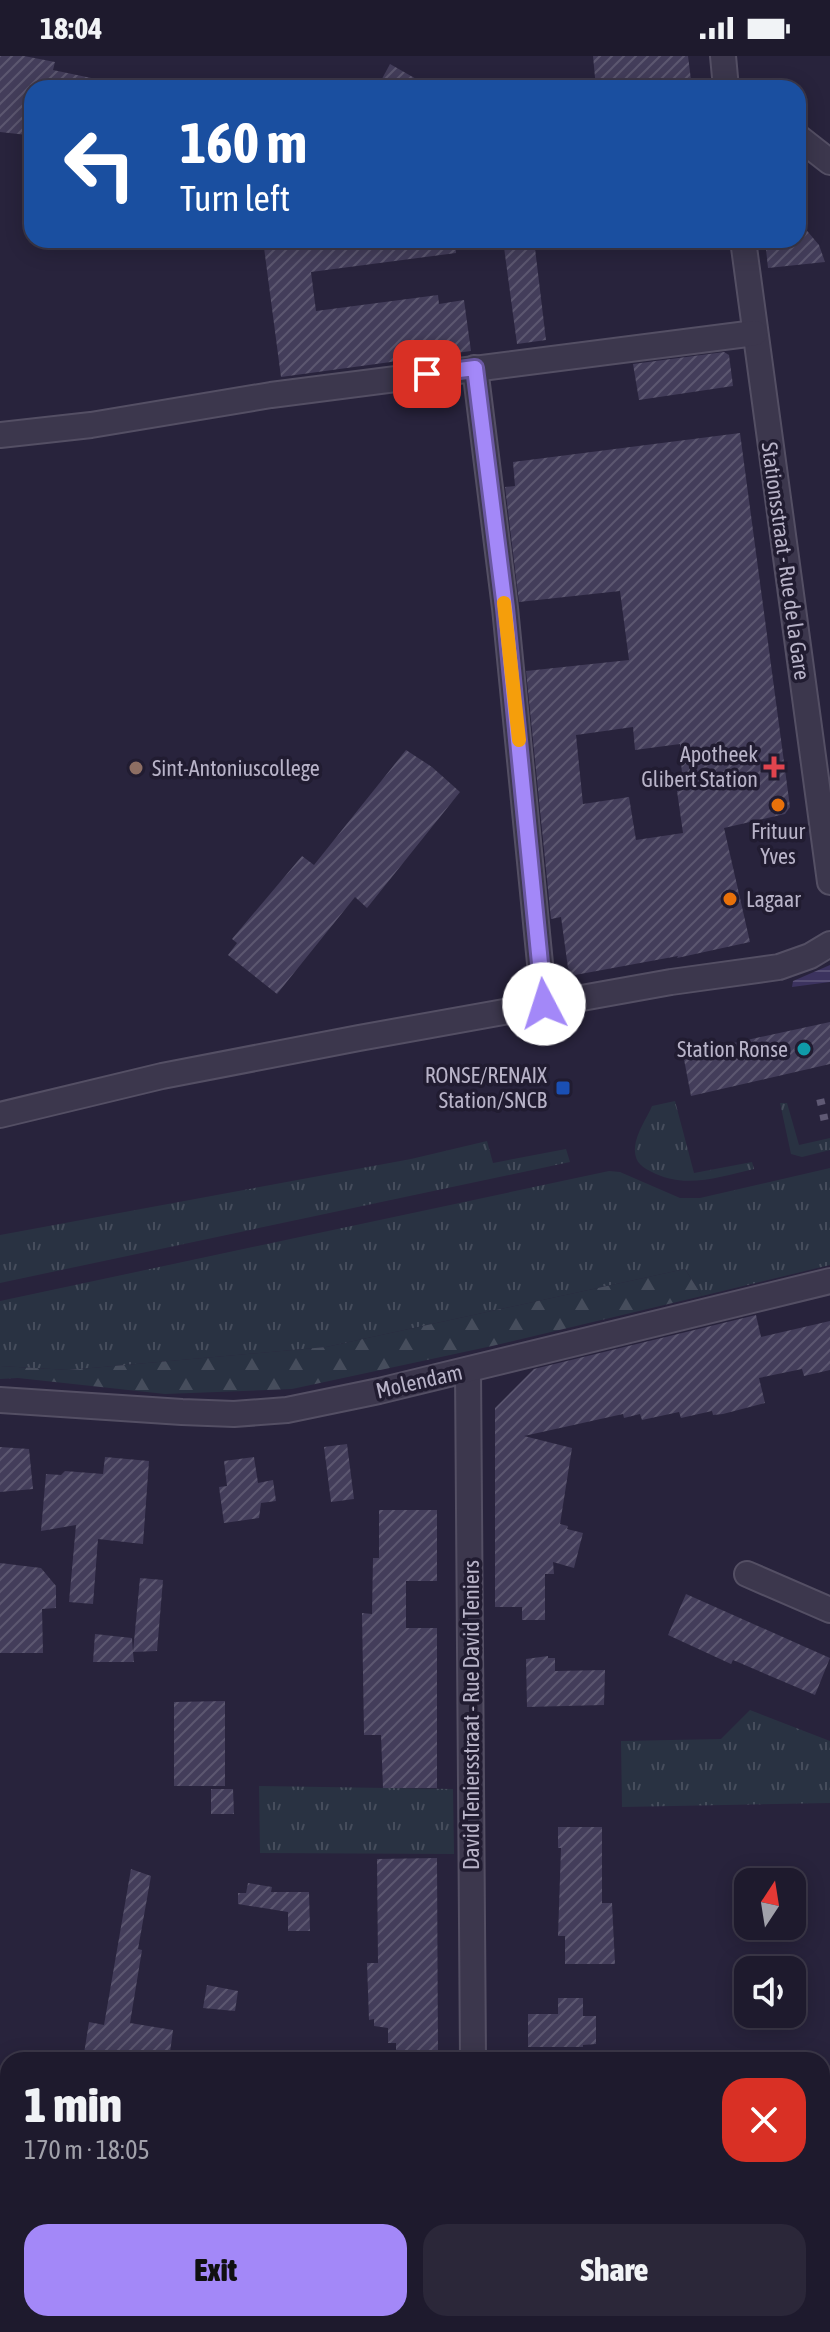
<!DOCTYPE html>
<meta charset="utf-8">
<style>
body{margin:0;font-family:"Asap Condensed",sans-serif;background:#2b2739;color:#f1f3f6;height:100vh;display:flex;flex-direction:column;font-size:30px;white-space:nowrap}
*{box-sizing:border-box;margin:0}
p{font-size:26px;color:#a1a1aa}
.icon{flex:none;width:44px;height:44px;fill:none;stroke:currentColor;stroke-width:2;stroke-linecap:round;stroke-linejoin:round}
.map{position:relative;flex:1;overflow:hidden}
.details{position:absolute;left:0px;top:1996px;width:830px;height:280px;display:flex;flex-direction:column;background:#1e1a2d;border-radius:24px 24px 0 0;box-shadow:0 4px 20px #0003,0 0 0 2px #3c3849}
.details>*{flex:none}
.banner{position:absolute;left:24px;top:24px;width:782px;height:168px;border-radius:24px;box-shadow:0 4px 20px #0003,0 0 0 2px #3c3849;background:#1a4fa0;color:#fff;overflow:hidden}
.needle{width:52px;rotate:12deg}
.fabs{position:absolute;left:734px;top:1812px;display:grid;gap:16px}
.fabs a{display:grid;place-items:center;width:72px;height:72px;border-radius:16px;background:#1e1a2d;box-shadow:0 4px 20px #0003,0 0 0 2px #3c3849;font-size:40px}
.pin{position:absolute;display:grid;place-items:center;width:68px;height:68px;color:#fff;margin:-34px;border-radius:16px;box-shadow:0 4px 12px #0006}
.me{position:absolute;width:88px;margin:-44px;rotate:355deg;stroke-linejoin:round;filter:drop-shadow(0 0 6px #0008)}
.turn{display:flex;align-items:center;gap:28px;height:168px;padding:0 24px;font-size:36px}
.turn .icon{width:104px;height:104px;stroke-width:2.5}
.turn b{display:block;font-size:56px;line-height:68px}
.round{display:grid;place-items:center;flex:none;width:84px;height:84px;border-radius:24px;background:#2b2739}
.overview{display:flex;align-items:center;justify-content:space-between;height:136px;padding:0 24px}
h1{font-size:48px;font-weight:800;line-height:60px}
.cta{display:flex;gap:16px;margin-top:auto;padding:16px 24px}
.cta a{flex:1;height:92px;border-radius:24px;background:#a388f8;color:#111;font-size:32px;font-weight:800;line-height:92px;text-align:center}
.cta a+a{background:#2b2739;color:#f1f3f6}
.status{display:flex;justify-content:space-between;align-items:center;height:56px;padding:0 40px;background:#1e1a2d;direction:ltr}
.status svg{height:22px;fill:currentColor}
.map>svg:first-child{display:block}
.grass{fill:url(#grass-tufts)}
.forest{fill:url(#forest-firs)}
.water{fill:url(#water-rules)}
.building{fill:url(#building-hatch);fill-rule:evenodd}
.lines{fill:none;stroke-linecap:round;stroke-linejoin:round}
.minor-casing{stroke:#544f64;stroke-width:28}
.minor{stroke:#3c374d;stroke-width:24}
.rail{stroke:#5f5974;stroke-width:6;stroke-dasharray:8 8;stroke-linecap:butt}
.route-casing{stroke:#6a58a1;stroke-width:20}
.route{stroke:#a388f8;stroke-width:14}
.slow{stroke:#f59e0b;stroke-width:14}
.health-dot{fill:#e0444e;stroke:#211c31;stroke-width:3}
.education-dot{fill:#8d6e63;stroke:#211c31;stroke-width:3}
.food-dot{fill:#e8710a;stroke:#211c31;stroke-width:3}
.culture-dot{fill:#0f9aa8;stroke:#211c31;stroke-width:3}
.transit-dot{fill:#1a4fb4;stroke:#211c31;stroke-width:3}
.labels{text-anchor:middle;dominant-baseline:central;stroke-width:7;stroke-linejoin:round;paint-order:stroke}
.street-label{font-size:22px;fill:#b8b3c8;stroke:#211c31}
.poi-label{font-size:22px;fill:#b8b3c8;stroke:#211c31;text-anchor:end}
</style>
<div class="status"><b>18:04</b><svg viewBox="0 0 49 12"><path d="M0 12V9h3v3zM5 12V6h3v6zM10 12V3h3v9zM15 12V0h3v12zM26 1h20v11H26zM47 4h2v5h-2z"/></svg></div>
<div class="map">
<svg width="830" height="2276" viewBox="0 0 830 2276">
<defs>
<pattern id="grass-tufts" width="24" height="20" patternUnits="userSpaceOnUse" patternTransform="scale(2)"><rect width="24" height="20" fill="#293242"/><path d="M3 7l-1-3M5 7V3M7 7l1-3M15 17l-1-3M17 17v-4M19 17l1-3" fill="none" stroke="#464d5c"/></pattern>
<pattern id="forest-firs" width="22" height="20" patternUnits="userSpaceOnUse" patternTransform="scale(2)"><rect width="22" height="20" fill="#293242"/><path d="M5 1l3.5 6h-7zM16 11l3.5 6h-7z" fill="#464d5c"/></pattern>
<pattern id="water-rules" width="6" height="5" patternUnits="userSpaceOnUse" patternTransform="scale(2)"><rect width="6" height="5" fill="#3c335f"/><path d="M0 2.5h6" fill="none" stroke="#564e74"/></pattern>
<pattern id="building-hatch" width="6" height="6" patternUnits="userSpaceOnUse" patternTransform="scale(2)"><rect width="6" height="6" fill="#433d5a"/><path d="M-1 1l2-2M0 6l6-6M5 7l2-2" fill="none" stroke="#5c5770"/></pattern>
</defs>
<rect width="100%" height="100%" fill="#28233c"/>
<g class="grass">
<path d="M675,1045L694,1117L752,1106L754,1113C718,1121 684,1134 650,1115C639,1110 634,1103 635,1091C636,1077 647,1062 652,1050Z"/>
<polygon points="780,1047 787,1047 799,1089 830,1082 830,1094 802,1101 791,1098"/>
<polygon points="487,1085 493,1107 566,1093 570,1106 0,1227 0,1179 411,1103"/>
<polygon points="830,1112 830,1209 702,1240 685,1213 326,1291 69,1314 0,1310 0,1245 609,1115 620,1116 680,1142 700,1142"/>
<polygon points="750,1654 830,1685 830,1747 622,1751 621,1685 721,1683"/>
<polygon points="259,1730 453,1733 454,1798 260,1797"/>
</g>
<polygon class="forest" points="685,1213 702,1240 492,1290 292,1333 165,1338 18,1322 0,1323 0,1310 69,1314 326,1291"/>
<polygon class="water" points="830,909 830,926 792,931 793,925"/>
<g class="building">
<polygon points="0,0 24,0 55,6 53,14 96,23 95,32 32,32 32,52 27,79 0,76"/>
<polygon points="593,0 688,0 692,32 596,32"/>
<polygon points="390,8 432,32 377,32"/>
<polygon points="798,164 819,189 825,206 768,212 765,184 798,184"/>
<polygon points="263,184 455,184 456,197 311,216 316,255 438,239 439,248 464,244 471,295 281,321"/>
<polygon points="503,184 534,184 546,284 517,288"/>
<polygon points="724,296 729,299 733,330 639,344 633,308"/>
<path d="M740,377L790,751L785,758L724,772L750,886L677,902L678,900L575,919L568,912L561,861L551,863L526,615L629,604L620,535L519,546L505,431L515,430L513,406ZM633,671L635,694L680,688L683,734L677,735L683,777L636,784L629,741L583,748L576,679Z"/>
<polygon points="406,694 432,711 460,736 367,852 355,841 277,938 228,899 237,887 232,883 302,800 314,809"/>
<polygon points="830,966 830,1008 691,1040 683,998"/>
<polygon points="756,1259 761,1281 830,1265 830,1314 804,1320 802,1313 759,1322 765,1347 723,1358 713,1359 712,1355 681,1362 679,1356 642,1364 640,1358 624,1362 623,1358 524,1380 572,1392 560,1468 568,1470 567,1473 583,1477 574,1512 553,1506 554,1518 545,1518 545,1564 522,1564 522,1551 495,1551 495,1352 534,1313"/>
<polygon points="347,1388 354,1443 331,1446 324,1391"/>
<polygon points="0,1391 29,1393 33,1433 0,1436"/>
<polygon points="105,1401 149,1405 143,1488 98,1483 93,1548 69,1546 76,1469 41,1475 46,1418 61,1419 65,1415 103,1418"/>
<polygon points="254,1401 258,1427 273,1424 276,1445 261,1447 259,1462 224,1467 219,1431 227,1430 224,1405"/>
<polygon points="379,1454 437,1454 437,1525 406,1525 406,1572 437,1572 437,1732 383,1732 381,1679 364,1679 362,1557 372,1558 373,1502 379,1502"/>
<polygon points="0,1507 41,1512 56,1530 56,1552 42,1553 43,1597 0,1597"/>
<polygon points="140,1522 163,1524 157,1595 133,1596 134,1606 93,1606 95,1578 132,1582 133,1596"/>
<polygon points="686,1538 830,1602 815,1639 733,1604 731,1608 668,1579"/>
<polygon points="548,1600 548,1602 555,1602 555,1615 605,1614 604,1649 527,1651 526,1603"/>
<polygon points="225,1645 225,1730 174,1730 174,1646"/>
<polygon points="211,1733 233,1733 234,1758 211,1758"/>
<polygon points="558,1771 602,1771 602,1847 612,1847 615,1908 565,1908 565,1880 558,1880 561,1792 558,1792"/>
<polygon points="437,1802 438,2004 396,2004 396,1987 388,1987 388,1972 374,1970 374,1963 369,1964 367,1907 378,1907 377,1803"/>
<polygon points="131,1813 151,1820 138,1893 142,1894 130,1967 173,1974 169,2004 83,2004 89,1966 104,1969"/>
<polygon points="248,1827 272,1831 271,1836 309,1836 310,1875 288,1875 288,1856 238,1848 238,1837 246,1837"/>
<polygon points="207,1929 238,1935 235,1955 203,1952"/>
<polygon points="558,1942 583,1942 583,1960 596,1960 596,1988 583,1989 583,1991 528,1991 528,1958 558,1958"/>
</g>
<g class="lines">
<g class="minor-casing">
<g id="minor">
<polyline points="723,0 726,32"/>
<polyline points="798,81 830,106"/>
<polyline points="743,184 830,826"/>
<polyline points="475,312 505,552 544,948"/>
<polyline points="0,379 91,369 271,339 755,277"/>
<polyline points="0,1059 162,1020 359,982 671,926 779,911 810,900 830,888"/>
<polyline points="468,1314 473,2004"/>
<polyline points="0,1344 182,1356 234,1358 287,1354 379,1335 830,1225"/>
<polyline points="747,1518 830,1554"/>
<polyline points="0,2063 8,2064"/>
<polyline points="822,2204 830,2206"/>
<polyline points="386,2276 390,2268"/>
</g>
</g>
<use href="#minor" class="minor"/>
<g class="rail">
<polyline points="817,1047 830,1044"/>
<polyline points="820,1062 830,1060"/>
</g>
</g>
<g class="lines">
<g class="route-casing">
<polyline id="route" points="427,318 475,312 505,552 544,948"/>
</g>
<use href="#route" class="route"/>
<polyline class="slow" points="504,547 519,684"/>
</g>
<path class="health-dot" d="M770 699h8v8h8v8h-8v8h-8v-8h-8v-8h8z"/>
<circle class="education-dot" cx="136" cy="712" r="8"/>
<g class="food-dot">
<circle cx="778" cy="749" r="8"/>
<circle cx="730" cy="843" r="8"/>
</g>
<circle class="culture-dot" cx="804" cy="993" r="8"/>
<rect class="transit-dot" x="555" y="1024" width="16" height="16" rx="4"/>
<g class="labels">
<g class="street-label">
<text transform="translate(786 505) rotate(82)">Stationsstraat - Rue de la Gare</text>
<text transform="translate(419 1325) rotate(-13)">Molendam</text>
<text transform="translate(471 1659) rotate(-90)">David Teniersstraat - Rue David Teniers</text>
</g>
<g class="poi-label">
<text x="758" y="698">Apotheek<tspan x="758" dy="25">Glibert Station</tspan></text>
<text x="152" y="712" text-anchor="start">Sint-Antoniuscollege</text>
<text x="778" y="775" text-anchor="middle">Frituur<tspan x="778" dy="25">Yves</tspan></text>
<text x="746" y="843" text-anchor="start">Lagaar</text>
<text x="788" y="993">Station Ronse</text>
<text x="547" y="1019">RONSE/RENAIX<tspan x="547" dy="25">Station/SNCB</tspan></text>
</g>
</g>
</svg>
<div class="fabs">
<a><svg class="needle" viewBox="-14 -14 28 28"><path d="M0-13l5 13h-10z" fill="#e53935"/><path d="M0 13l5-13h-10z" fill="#a1a1aa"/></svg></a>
<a><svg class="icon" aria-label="sound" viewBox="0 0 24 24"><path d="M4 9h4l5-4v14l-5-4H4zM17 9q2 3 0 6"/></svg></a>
</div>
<div class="pin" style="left:427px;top:318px;background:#d93025"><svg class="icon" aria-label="arrive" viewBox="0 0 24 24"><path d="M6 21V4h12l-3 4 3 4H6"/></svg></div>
<svg class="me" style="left:544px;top:948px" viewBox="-20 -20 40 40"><circle r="19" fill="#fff"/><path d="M0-13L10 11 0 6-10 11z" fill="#a388f8"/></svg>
<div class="banner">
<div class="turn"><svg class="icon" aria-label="left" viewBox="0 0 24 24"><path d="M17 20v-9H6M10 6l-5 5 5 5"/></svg><div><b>160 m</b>Turn left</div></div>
</div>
<section class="details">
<div class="overview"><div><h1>1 min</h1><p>170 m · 18:05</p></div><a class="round" style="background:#d93025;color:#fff"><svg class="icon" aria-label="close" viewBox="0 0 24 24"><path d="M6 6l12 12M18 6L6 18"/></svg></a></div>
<div class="cta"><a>Exit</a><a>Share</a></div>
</section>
</div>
